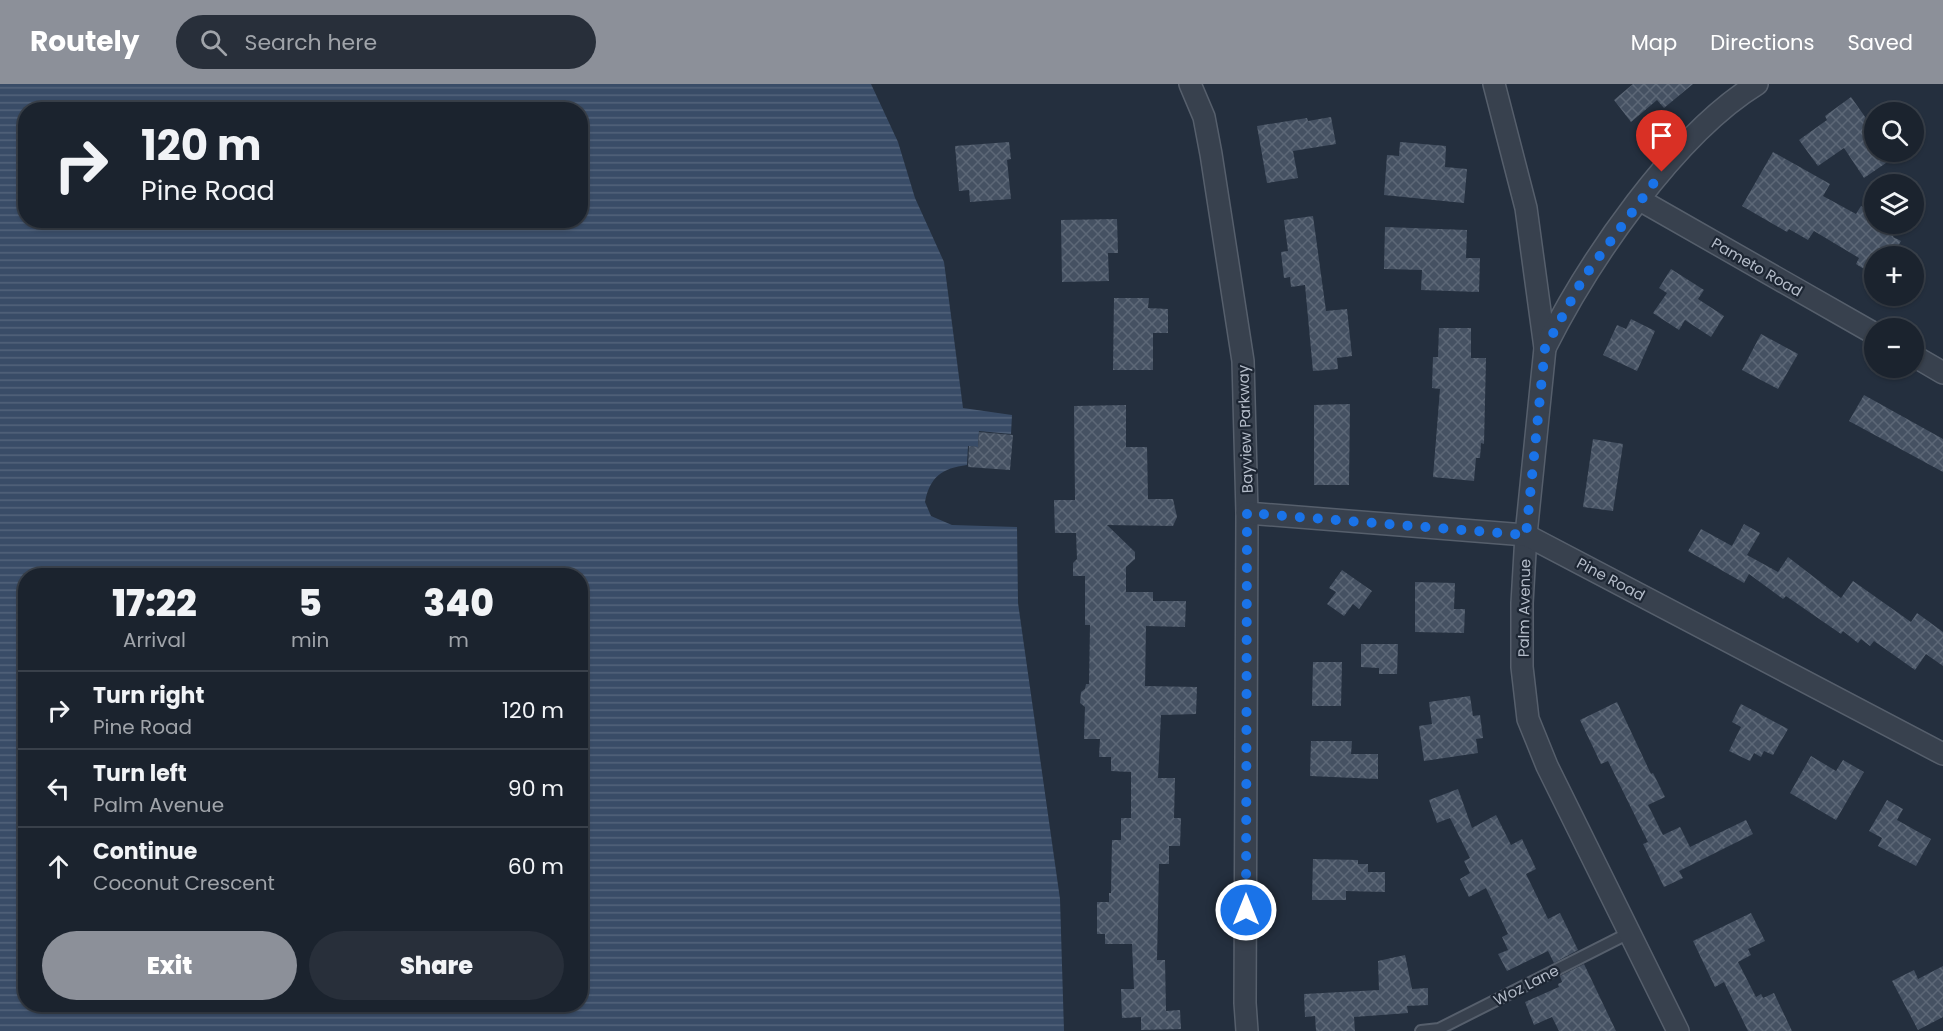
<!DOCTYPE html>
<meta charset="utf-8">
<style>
body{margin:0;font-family:Poppins,sans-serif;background:#282f3a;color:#f1f3f6;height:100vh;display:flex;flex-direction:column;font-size:22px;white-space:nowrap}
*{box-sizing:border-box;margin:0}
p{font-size:20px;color:#a0a4aa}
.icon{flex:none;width:33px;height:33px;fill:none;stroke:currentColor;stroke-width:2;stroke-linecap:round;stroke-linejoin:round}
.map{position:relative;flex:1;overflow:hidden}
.side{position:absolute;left:18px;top:484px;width:570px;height:444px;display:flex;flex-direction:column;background:#1b232e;border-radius:24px;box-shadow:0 2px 4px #0004,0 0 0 2px #39404a}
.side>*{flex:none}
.hud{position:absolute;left:18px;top:18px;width:570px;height:126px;border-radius:24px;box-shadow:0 2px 4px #0004,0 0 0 2px #39404a;background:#1b232e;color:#f1f3f6;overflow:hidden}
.controls{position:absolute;left:1864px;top:18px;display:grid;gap:12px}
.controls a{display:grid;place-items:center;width:60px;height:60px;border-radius:50%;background:#1b232e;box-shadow:0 2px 4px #0004,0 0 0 2px #39404a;font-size:30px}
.pin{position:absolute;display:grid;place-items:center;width:51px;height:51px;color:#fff;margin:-62px -26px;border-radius:50% 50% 50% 0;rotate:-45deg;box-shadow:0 0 6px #0007}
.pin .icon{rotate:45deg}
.me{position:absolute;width:66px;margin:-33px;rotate:0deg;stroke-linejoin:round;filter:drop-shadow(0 0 4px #0008)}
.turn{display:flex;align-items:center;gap:21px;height:126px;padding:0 24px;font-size:27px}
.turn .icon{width:78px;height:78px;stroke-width:2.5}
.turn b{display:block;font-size:42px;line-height:51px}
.eta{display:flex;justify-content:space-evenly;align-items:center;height:102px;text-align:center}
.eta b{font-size:36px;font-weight:800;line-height:42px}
.action{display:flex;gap:12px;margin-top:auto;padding:12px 24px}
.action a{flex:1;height:69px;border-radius:36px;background:#8c9099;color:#fff;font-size:24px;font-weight:800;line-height:69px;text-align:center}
.action a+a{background:#282f3a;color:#f1f3f6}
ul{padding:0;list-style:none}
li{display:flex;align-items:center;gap:18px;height:78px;padding:0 24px;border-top:2px solid #39404a}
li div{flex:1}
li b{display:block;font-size:22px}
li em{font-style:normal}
header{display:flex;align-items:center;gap:36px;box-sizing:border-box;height:84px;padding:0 30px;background:#8c9099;color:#fff}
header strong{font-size:28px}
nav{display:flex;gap:33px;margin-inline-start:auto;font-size:21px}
.search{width:420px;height:54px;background:#282f3a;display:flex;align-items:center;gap:15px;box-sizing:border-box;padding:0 21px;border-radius:33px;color:#a0a4aa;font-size:22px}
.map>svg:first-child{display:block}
.water{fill:url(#water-rules);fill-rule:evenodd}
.building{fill:url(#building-cross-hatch)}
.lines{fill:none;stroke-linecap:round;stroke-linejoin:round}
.service-casing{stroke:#565f6c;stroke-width:14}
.minor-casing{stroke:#565f6c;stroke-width:24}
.service{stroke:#38414e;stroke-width:10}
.minor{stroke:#38414e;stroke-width:21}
.route{stroke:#1a73e8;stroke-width:10;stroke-dasharray:0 18}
.labels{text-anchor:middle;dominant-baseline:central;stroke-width:4.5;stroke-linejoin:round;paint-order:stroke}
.street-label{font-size:15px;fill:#b4bcc9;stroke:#1d2633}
</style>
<header>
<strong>Routely</strong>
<div class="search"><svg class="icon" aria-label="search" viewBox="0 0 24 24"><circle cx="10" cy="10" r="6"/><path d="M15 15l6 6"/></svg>Search here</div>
<nav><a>Map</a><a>Directions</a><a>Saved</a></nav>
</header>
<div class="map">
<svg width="1943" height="947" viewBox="0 0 1943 947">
<defs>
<pattern id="water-rules" width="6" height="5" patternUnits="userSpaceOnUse" patternTransform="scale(1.5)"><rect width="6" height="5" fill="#394c67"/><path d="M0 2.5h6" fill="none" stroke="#53647b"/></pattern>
<pattern id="building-cross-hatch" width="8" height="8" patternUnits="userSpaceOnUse" patternTransform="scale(1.5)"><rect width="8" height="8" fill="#455162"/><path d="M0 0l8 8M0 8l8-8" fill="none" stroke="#5d6877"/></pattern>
</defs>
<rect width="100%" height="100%" fill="#242f3e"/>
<path class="water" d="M0,0H871L898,58L915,114L944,178L963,324L1012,331L1011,350L979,347L978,363L968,362L967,381C942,384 930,393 925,418L931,432L952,441L1017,443L1018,519L1060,815L1064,947H0ZM26,26H580V136H26ZM26,492H580V921H26Z"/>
<g class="building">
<polygon points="1633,0 1693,0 1664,24 1657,16 1631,38 1614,16"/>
<polygon points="1851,13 1875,47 1875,68 1902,68 1864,94 1844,64 1818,82 1799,56 1827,36 1825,32"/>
<polygon points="1331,33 1336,60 1293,67 1298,94 1267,99 1257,42 1307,34 1308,37"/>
<polygon points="1009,58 1011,75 1007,76 1011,115 970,118 969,106 959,107 955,62"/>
<polygon points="1400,58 1446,62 1445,83 1467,85 1464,119 1384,111 1387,71 1399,72"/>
<polygon points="1773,68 1830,100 1823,112 1856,130 1861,122 1875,131 1875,140 1900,140 1893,153 1901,157 1892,172 1875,172 1875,192 1856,180 1859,174 1814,147 1808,156 1789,145 1787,148 1742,122"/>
<polygon points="1313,132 1326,227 1347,225 1352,272 1337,274 1338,285 1313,287 1305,201 1291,203 1290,193 1284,194 1281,168 1288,167 1284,136"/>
<polygon points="1117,135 1118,169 1108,169 1109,197 1062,198 1061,136"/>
<polygon points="1385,143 1467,146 1466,174 1480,174 1479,208 1421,206 1422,186 1384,185"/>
<polygon points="1671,185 1704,206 1698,215 1724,232 1711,253 1685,236 1679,246 1653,229 1667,209 1659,204"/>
<polygon points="1114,214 1149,214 1148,224 1168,225 1168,249 1153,249 1153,286 1113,286"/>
<polygon points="1631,235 1655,247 1637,287 1603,271 1617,241 1626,245"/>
<polygon points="1439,244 1471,244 1471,274 1486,274 1484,360 1481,359 1480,374 1476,374 1474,397 1433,393 1440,305 1432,304 1433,273 1438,273"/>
<polygon points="1761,250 1798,270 1778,305 1742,286"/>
<polygon points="1864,311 1943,355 1943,388 1849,337"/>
<polygon points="1350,320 1349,401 1314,401 1314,321"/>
<polygon points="1126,321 1126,363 1147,363 1148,415 1173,415 1177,433 1173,442 1107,441 1135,468 1135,475 1126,483 1126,508 1153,508 1153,517 1186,517 1185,543 1146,542 1145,602 1197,603 1196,630 1161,631 1158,694 1175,694 1174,734 1181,734 1180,762 1169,762 1169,780 1159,780 1157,876 1165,876 1166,927 1180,926 1181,945 1141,946 1141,933 1122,934 1121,905 1134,905 1132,860 1105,860 1105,850 1097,850 1097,818 1109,818 1109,809 1111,809 1112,756 1121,756 1121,734 1131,734 1131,688 1111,687 1111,673 1099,673 1100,655 1084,655 1085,623 1080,619 1081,608 1085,605 1086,600 1089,600 1090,541 1085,541 1085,492 1073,492 1073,479 1077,475 1076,449 1055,449 1054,416 1075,416 1074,322"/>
<polygon points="979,348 1013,351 1010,386 968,383 969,362 978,363"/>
<polygon points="1593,355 1623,360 1613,427 1583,423"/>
<polygon points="1744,440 1760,449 1747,471 1778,488 1788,473 1841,514 1853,497 1911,538 1917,529 1943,548 1943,582 1926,570 1915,586 1874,557 1870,562 1861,555 1858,559 1843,547 1841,550 1786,512 1783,515 1749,490 1744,499 1688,467 1701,445 1732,462"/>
<polygon points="1342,486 1372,507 1359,525 1353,520 1344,532 1327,520 1336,508 1329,504"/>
<polygon points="1415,498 1455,499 1454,525 1465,525 1464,549 1415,548"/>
<polygon points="1361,560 1398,560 1397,590 1379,590 1379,584 1361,583"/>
<polygon points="1313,578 1342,578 1341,622 1312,622"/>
<polygon points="1470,612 1473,632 1480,631 1483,654 1476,655 1478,669 1424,677 1419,642 1432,640 1429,618"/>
<polygon points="1617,618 1651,690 1653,689 1665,713 1648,721 1663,751 1680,743 1690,763 1746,736 1753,750 1679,787 1683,794 1664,803 1643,760 1648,758 1608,677 1601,680 1580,636"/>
<polygon points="1741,620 1788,645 1773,671 1764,667 1761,673 1754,669 1750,677 1729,667 1741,643 1732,638"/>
<polygon points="1311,657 1352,657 1351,670 1378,670 1378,695 1310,692"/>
<polygon points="1811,672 1836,687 1843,676 1864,688 1836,736 1790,709"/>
<polygon points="1458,705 1472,744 1496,731 1511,761 1522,755 1536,785 1526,790 1548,835 1560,829 1578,866 1554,879 1548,867 1507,887 1498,870 1508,866 1502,853 1508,850 1486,804 1469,813 1460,795 1470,789 1464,777 1470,774 1450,734 1437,739 1429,716"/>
<polygon points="1887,716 1903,725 1897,736 1931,755 1916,782 1878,762 1882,754 1869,747"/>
<polygon points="1313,775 1358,776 1358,780 1368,780 1368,788 1385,788 1385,808 1346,807 1346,816 1312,816"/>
<polygon points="1751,829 1765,857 1748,865 1751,871 1738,878 1756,913 1761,910 1763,914 1774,909 1792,947 1748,947 1724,898 1715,903 1693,857"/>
<polygon points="1405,871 1412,905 1428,904 1428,921 1407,922 1408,929 1354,933 1355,947 1316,947 1315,932 1305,933 1304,910 1379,906 1378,877"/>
<polygon points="1584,880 1616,947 1559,947 1552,933 1534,941 1525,918 1559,903 1558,900 1562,898 1560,892"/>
<polygon points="1943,882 1943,933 1918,946 1892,897 1914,886 1918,895"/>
</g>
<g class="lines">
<g class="service-casing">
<polyline id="service" points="1421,947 1439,945 1629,849"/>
</g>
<g class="minor-casing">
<g id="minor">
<polyline points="1190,0 1204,33 1211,70 1243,277 1247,429 1245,919 1247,947"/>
<polyline points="1494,0 1526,124 1545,264 1526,451 1522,519 1522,583 1528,635 1547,682 1678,947"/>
<polyline points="1640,116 1875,250"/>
<path d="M1545,264C1588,178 1674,51 1757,0"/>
<polyline points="1914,272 1943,289"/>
<polyline points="1247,429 1526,451 1943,670"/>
</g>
</g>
<use href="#service" class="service"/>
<use href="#minor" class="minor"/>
</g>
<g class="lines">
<polyline class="route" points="1246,826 1247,429 1526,451 1545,264 1584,193 1662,88"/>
</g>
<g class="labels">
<g class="street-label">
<text transform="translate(1757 183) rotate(30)">Pameto Road</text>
<text transform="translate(1245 345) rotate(-92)">Bayview Parkway</text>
<text transform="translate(1611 495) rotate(28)">Pine Road</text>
<text transform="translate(1524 524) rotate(-89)">Palm Avenue</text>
<text transform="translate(1526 901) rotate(-27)">Woz Lane</text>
</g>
</g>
</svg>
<div class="controls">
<a><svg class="icon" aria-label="search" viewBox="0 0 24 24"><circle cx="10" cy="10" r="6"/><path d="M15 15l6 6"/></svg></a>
<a><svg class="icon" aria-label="layers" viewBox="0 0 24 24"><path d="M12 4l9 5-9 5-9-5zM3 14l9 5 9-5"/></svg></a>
<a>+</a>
<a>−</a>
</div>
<div class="pin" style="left:1662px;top:88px;background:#d93025"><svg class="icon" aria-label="arrive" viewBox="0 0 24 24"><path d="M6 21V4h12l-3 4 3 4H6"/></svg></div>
<svg class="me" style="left:1246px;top:826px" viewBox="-20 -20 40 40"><circle r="17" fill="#1a73e8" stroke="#fff" stroke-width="3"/><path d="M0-11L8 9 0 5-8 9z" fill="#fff"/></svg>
<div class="hud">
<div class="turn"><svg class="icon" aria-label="right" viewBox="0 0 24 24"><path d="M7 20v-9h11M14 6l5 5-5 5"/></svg><div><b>120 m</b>Pine Road</div></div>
</div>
<section class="side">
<div class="eta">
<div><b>17:22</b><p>Arrival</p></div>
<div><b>5</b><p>min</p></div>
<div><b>340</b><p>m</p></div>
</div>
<ul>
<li><svg class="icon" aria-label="right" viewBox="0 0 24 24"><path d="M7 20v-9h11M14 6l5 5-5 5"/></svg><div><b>Turn right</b><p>Pine Road</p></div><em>120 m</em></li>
<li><svg class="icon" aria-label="left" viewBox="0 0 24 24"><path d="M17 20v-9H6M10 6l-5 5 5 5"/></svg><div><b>Turn left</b><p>Palm Avenue</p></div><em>90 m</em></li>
<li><svg class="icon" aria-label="ahead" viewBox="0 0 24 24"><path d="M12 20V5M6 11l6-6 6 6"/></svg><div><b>Continue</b><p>Coconut Crescent</p></div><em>60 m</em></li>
</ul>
<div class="action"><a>Exit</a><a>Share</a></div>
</section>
</div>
